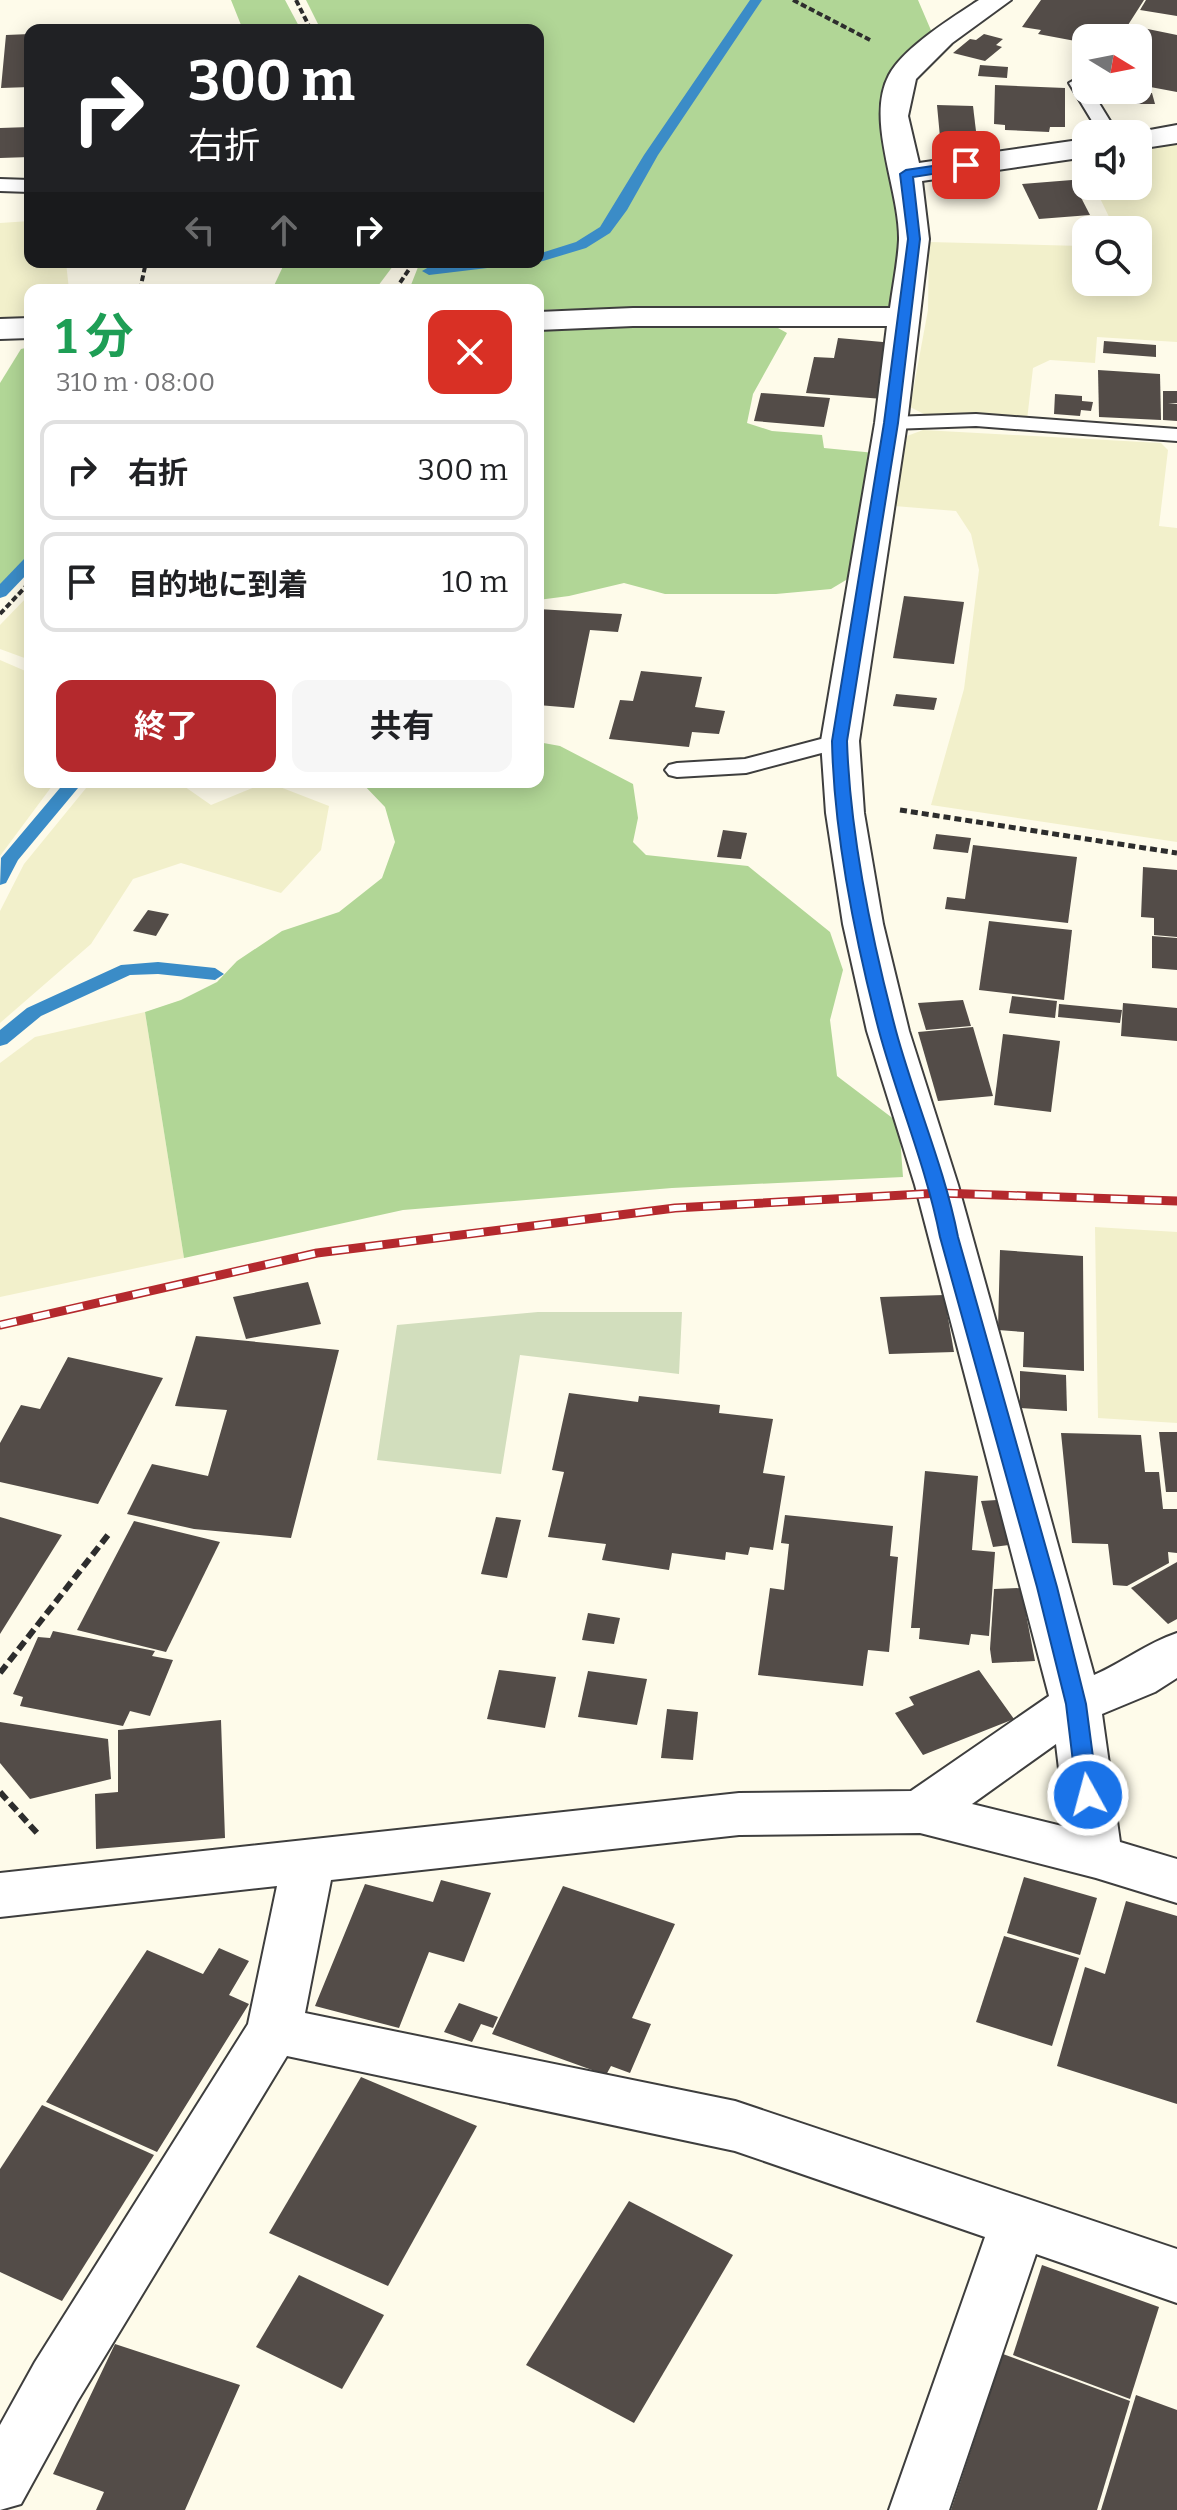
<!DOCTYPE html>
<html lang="ja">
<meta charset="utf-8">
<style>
body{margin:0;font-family:Bitter,"Noto Sans JP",serif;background:#f6f6f6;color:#202124;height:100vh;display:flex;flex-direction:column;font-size:30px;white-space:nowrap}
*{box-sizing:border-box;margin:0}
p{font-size:26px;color:#757577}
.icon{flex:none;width:44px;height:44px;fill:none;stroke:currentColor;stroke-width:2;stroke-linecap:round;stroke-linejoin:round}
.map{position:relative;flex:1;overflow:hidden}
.drawer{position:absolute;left:24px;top:284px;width:520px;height:504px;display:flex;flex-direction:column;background:#fff;border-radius:16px;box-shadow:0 4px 20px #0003}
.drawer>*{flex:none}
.hud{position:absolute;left:24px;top:24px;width:520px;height:244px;border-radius:16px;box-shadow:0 4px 20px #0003;background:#202124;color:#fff;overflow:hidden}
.needle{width:52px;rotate:100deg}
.fabs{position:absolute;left:1072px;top:24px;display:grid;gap:16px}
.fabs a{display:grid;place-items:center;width:80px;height:80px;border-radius:16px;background:#fff;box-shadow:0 4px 20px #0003;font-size:40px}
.pin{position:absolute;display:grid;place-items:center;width:68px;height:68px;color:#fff;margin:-34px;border-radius:16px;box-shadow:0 4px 12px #0006}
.me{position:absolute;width:88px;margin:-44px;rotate:353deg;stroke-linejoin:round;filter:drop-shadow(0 0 6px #0008)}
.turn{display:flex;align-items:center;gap:28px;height:168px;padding:0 32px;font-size:36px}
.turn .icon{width:104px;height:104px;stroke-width:2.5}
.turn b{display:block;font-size:56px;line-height:68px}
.lanes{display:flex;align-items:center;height:76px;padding:0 32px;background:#0003;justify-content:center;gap:40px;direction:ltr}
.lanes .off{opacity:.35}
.round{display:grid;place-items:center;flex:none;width:84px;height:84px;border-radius:16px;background:#f6f6f6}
.head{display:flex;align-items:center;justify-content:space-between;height:136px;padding:0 32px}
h1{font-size:48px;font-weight:700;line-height:60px;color:#1e9e55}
.button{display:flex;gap:16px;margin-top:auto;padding:16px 32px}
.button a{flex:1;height:92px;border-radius:16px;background:#b4292d;color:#fff;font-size:32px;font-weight:700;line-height:92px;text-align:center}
.button a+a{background:#f6f6f6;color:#202124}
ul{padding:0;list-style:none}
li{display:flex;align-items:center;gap:24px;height:100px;margin:0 16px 12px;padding:0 16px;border:4px solid #e0e0e0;border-radius:16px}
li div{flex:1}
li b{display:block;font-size:30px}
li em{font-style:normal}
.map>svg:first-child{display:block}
.farmland{fill:#f2f0cb;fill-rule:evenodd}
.forest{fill:#b1d696}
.cemetery{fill:#d2debd}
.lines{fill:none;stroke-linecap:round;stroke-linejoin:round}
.stream{fill:#3b8cc7;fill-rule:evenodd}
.building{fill:#534c48}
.lane-casing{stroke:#3e3e3e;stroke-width:4}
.street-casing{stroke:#3e3e3e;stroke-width:4}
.path-far2{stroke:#2d2d2d;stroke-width:4;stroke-dasharray:6 3;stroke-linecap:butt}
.path-far1{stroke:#2d2d2d;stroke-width:5;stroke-dasharray:7 4;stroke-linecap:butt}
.path{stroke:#2d2d2d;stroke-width:6;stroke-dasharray:10 5;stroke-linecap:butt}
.lane{fill:#fff;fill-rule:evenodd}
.street{fill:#fff;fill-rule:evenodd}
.rail-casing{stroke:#b4292d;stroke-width:9}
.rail{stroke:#fff;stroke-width:6;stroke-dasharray:17;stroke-linecap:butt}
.route{fill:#1a73e8;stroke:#114b97;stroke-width:2}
</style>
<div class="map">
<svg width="1177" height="2510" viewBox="0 0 1177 2510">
<rect width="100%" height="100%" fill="#fefbea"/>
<g class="farmland">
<path d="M1177,141V342L1097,337L1095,363L1050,360L1033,368L1027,420L928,416L910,407L928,310L929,242L1081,246L1079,228L1113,225L1094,186H1138V148ZM1086,230H1138V282H1086Z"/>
<polygon points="30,221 30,262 66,262 69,290 30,290 30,322 0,323 0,223"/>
<polygon points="923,430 1161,443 1168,450 1159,526 1177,528 1177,842 931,805 964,689 979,570 971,534 956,511 894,506 907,436"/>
<polygon points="30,594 30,660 0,649 0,625"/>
<polygon points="0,660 30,673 30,782 55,782 0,856"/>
<polygon points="91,782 178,782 211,805 267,782 329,806 321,850 281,893 181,863 133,879 91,944 0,1023 0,911 24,864"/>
<polygon points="145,1012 184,1258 0,1297 0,1063 35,1037"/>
<polygon points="1095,1227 1177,1232 1177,1423 1098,1418"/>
</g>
<g class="forest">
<polygon points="231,0 285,0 301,30 243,30"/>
<polygon points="306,0 918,0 933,35 905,64 901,238 893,311 648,307 538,310 538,290 409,290 420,262 538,262 538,30 321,30"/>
<polygon points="285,262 396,262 375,290 272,290"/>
<polygon points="633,327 778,328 787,333 753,394 747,423 772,431 822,435 824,448 875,453 856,574 831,589 776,594 665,594 624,583 569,596 538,600 538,329"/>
<polygon points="30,347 30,555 0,586 0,383 21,349"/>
<polygon points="538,742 560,746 633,784 638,818 633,842 646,855 748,866 830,932 843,970 830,1020 837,1076 899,1123 903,1177 672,1188 403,1210 184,1258 145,1012 181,1000 217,982 237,961 282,931 339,912 382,878 395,842 385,807 361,782 538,782"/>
</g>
<polygon class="cemetery" points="538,1312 682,1312 679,1374 520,1355 501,1474 377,1460 397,1325"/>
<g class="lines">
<g class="stream">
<polygon points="750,0 762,0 658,155 627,210 610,233 586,248 543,261 538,262 537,262 538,254 576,242 600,227 644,155"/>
<polygon points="469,262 511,262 504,266 429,275 422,271 429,267"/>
<polygon points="30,557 30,571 6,596 0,598 0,584 24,559"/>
<polygon points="65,782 83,782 18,860 6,883 0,885 1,858"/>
<polygon points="158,962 215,968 224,974 215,980 158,974 130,975 41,1016 7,1044 0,1046 0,1030 27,1008 121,965"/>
</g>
</g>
<g class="building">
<polygon points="1041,0 1144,0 1128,25 1136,27 1129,38 1086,38 1086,43 1038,34 1041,30 1022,27"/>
<polygon points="1146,0 1177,0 1177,16 1140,10"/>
<polygon points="1138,27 1177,35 1177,92 1145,86 1138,88 1138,38 1130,38"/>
<polygon points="30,34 30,87 1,88 6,35"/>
<polygon points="984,34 1003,39 996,45 1002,47 985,61 953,53 970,39 976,40"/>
<polygon points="980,65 1008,67 1007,78 978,76"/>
<polygon points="995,85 1065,88 1065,127 1050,127 1049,132 1005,130 1005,125 994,124"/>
<polygon points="1152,93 1155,104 1110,104 1108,94"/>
<polygon points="937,105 973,106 978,148 941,148"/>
<polygon points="30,127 30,157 0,158 0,128"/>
<polygon points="1072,180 1090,215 1039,219 1022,184"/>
<polygon points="838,338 894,343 883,399 806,393 814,357 834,358"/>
<polygon points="1104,341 1156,345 1156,357 1103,353"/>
<polygon points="1098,370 1160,374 1161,420 1099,417"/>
<polygon points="1163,391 1177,391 1177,403 1168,403 1177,404 1177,421 1163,420"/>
<polygon points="761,393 830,398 824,427 754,421"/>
<polygon points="1055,394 1082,396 1082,401 1093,402 1091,411 1081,410 1080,416 1054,414"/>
<polygon points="904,596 964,602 954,664 893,658"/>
<polygon points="538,609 622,614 618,632 590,630 574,708 538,705"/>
<polygon points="641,671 702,677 695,707 725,711 719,734 692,732 689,747 609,739 620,700 633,701"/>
<polygon points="896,694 937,698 934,710 893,706"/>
<polygon points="723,830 747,833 741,859 717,857"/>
<polygon points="936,834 971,838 968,853 933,849"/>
<polygon points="973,845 1077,857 1068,923 945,909 947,897 965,899"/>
<polygon points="1143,867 1177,870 1177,937 1154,935 1154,918 1141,917"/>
<polygon points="148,910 169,914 156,936 133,931"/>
<polygon points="989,921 1072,930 1064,1000 979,990"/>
<polygon points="1152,936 1177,938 1177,970 1152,968"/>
<polygon points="1012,996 1057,1001 1055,1018 1009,1013"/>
<polygon points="963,1000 971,1026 926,1030 918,1003"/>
<polygon points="1123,1003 1177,1008 1177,1041 1121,1036"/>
<polygon points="1059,1004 1122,1010 1120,1023 1058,1017"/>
<polygon points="973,1027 993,1096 938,1101 918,1032"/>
<polygon points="1003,1034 1060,1041 1051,1112 994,1105"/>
<polygon points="1000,1250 1083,1256 1084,1371 1023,1367 1024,1332 998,1330"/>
<polygon points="308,1282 321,1324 246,1339 233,1297"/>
<polygon points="944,1295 954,1352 889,1354 880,1297"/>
<polygon points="196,1336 339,1350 291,1538 194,1529 127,1514 152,1464 208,1476 227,1410 175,1406"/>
<polygon points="68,1357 163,1378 98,1504 0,1482 0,1443 21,1405 40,1409"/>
<polygon points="1020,1371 1066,1375 1067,1411 1020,1408"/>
<polygon points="569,1393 638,1402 639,1396 720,1405 719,1413 773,1419 763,1473 785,1476 773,1550 750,1547 748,1555 726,1552 725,1560 672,1553 669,1570 602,1560 606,1544 548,1537 564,1472 552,1470"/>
<polygon points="1159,1432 1177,1432 1177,1492 1166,1492"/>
<polygon points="1061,1433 1141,1435 1145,1472 1159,1472 1163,1509 1177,1509 1177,1553 1168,1552 1169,1563 1127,1586 1113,1585 1108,1544 1072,1543"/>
<polygon points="925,1471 978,1476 972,1550 995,1552 989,1636 971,1634 969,1645 919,1639 920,1628 911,1628"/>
<polygon points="997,1500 1009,1545 993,1547 981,1501"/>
<polygon points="785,1515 893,1526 890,1556 898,1557 889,1652 868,1650 863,1686 758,1675 770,1588 784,1590 789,1544 781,1543"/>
<polygon points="0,1517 62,1535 0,1634"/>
<polygon points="496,1517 521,1520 507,1578 481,1574"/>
<polygon points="134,1521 220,1542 166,1652 77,1630"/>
<polygon points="1177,1562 1177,1619 1168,1624 1131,1588"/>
<polygon points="1021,1588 1035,1661 992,1663 990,1649 994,1589"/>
<polygon points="588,1613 620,1618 614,1644 582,1640"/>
<polygon points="53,1631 155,1651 152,1656 173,1660 150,1716 130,1711 123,1726 20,1706 23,1697 13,1694 38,1637 50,1638"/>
<polygon points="499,1670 556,1677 545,1728 487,1719"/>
<polygon points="979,1670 1014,1719 923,1755 895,1713 914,1705 909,1697"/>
<polygon points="588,1671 647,1679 637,1725 578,1717"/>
<polygon points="667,1709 698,1712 693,1760 661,1758"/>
<polygon points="221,1720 225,1838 96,1849 95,1794 118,1792 118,1730"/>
<polygon points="0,1722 108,1739 111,1779 30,1799 0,1763"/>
<polygon points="1024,1877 1097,1898 1080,1955 1007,1933"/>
<polygon points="441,1880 491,1893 464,1962 429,1952 399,2028 315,2006 365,1884 433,1902"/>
<polygon points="563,1886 675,1924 632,2018 651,2024 630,2073 611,2066 606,2075 492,2034"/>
<polygon points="1126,1901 1177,1916 1177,2104 1057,2066 1085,1967 1105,1974"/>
<polygon points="1004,1936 1079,1958 1052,2046 976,2022"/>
<polygon points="219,1948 249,1961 229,1995 249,2004 157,2152 46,2102 147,1950 203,1974"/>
<polygon points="459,2003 498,2017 493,2028 481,2024 472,2042 444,2032"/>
<polygon points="361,2077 477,2126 388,2286 269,2233"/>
<polygon points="42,2105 154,2155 62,2301 0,2272 0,2169"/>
<polygon points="629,2201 733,2255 634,2423 526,2365"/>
<polygon points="1042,2265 1159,2307 1130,2399 1013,2355"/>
<polygon points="299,2275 384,2315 342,2389 256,2347"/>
<polygon points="115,2344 240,2385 185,2510 96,2510 104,2492 53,2474"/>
<polygon points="1003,2354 1130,2401 1097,2510 951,2510"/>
<polygon points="1136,2395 1177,2410 1177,2510 1101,2510"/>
</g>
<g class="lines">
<g class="lane-casing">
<g id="lane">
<polygon points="1078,78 1084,79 1086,90 1091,90 1118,134 1100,134 1069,83"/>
<polygon points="0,179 30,180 30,192 0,191"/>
<polygon points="976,414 1177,429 1177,441 976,426 891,429 881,423 891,417"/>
<polygon points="840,734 848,736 852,741 848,746 746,773 677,777 669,775 665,770 669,765 677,763 745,759"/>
</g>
</g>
<g class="street-casing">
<g id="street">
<path d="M979,0H1011L952,43L916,79L908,116L919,163L1086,139V157L922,181L929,239L907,423L859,741L864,813L883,924L909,1031L958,1185L1094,1675C1122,1663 1147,1643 1177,1633V1678L1155,1692L1102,1714L1120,1842L1177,1859V1903L1096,1878L920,1833L739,1835L331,1880L305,2013L735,2101L1177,2249V2303L1036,2254L949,2510H889L985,2237L735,2151L287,2056L77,2402L21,2504L0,2510V2425L35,2362L248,2024L277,1886L0,1917V1873L739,1793L911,1791L1049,1696L915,1185L867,1031L843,924L826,813L821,741L875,423L887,326H633L538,330V312L633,308H890C893,285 898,262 899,240C900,190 865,120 889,75C903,48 953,17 979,0ZM1056,1744L1066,1827L972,1804Z"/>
<polygon points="1177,125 1177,143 1138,149 1138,134 1128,134"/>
<polygon points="30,318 30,338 0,339 0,319"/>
</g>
</g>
<g class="path-far2">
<polyline points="296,0 311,30"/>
<polyline points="793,0 870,40"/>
<polyline points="140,290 146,262"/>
<polyline points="395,290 410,268 409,262"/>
<polyline points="0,614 30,582"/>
</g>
<polyline class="path-far1" points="900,810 1177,853"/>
<g class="path">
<polyline points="0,1673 108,1535"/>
<polyline points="0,1792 37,1833"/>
</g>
<use href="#lane" class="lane"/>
<use href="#street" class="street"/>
<g class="rail-casing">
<polyline id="rail" points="0,1325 317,1253 675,1208 940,1193 1177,1201"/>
</g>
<use href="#rail" class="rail"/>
</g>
<path class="route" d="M966,161L971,162V168L913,177L920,239L898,423L847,741C850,835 872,940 896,1031C915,1101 944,1166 958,1237L1057,1587L1086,1704L1098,1795L1095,1801L1088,1804L1080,1801L1077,1795L1066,1704L1037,1587L940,1237C926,1166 898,1101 879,1031C855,939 834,836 832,741L884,423L908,239L900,174L906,170Z"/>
</svg>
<div class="fabs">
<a><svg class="needle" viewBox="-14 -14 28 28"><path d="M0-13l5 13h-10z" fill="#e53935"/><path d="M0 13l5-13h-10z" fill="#757577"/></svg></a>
<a><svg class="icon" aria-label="sound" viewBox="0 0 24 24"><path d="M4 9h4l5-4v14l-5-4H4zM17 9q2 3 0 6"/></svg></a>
<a><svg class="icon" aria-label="search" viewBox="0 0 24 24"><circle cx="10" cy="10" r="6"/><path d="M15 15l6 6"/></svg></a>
</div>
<div class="pin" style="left:966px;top:165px;background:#d93025"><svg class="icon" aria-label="arrive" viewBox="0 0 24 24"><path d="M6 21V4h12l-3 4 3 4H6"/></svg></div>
<svg class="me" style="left:1088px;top:1795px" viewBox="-20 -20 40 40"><circle r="17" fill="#1a73e8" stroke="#fff" stroke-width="3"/><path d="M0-11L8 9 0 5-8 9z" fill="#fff"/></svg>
<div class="hud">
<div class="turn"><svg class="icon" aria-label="right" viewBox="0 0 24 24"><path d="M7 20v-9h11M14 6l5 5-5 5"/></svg><div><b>300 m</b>右折</div></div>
<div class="lanes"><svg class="icon off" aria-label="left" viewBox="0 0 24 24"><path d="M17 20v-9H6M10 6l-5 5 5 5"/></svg><svg class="icon off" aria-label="ahead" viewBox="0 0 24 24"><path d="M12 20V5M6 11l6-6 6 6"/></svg><svg class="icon" aria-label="right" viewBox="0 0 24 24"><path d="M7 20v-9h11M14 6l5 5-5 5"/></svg></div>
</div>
<section class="drawer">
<div class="head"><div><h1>1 分</h1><p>310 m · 08:00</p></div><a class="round" style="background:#d93025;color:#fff"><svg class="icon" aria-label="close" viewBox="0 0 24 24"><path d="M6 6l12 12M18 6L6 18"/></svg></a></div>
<ul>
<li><svg class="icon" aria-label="right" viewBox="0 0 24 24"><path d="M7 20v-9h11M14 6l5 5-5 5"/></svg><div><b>右折</b></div><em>300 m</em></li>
<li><svg class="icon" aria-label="arrive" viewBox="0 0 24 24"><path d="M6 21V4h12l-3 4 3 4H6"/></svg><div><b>目的地に到着</b></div><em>10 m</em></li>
</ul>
<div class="button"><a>終了</a><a>共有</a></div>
</section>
</div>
